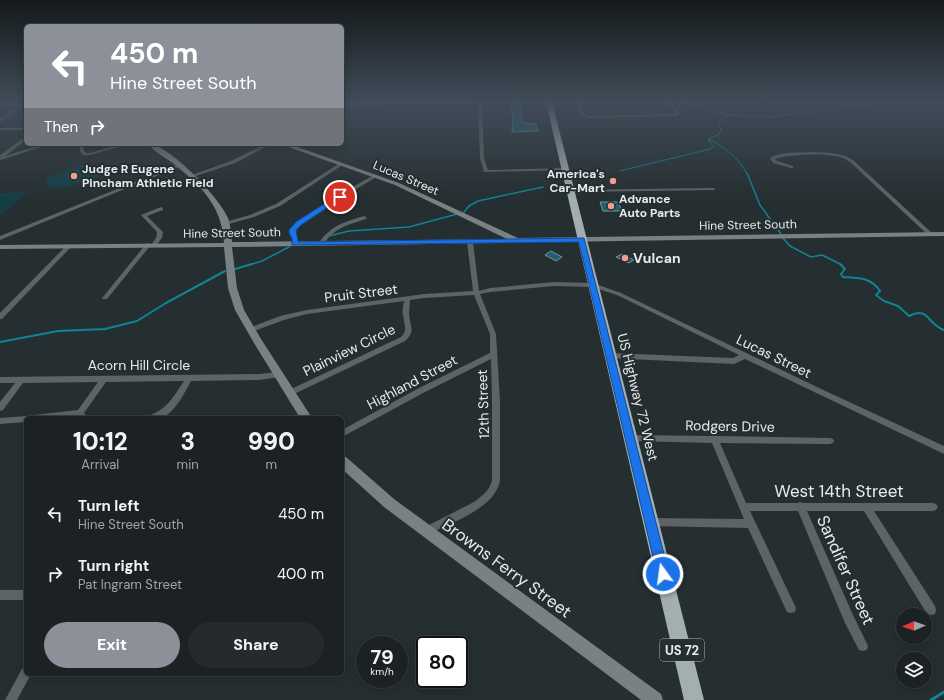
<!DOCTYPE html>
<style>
body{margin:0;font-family:"DM Sans",sans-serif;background:#252a2c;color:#f1f3f6;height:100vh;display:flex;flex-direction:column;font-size:15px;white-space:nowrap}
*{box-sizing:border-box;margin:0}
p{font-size:13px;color:#a0a4a6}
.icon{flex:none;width:22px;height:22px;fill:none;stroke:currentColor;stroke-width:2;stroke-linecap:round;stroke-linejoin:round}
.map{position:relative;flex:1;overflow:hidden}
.panel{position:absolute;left:24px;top:416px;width:320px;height:260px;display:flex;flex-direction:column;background:#1c2224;border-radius:6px;box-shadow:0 2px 10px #0003,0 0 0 1px #3a3f41}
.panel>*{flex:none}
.banner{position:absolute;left:24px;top:24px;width:320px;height:122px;border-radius:6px;box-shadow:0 2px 10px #0003,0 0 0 1px #3a3f41;background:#8c9099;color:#fff;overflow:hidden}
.needle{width:26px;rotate:268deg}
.buttons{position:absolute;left:896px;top:608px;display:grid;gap:8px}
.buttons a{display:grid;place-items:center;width:36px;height:36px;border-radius:50%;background:#1c2224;box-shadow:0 2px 10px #0003,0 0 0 1px #3a3f41;font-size:20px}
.speed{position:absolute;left:356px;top:636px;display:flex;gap:8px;font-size:20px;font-weight:700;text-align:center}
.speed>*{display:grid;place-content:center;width:52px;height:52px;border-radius:50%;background:#1c2224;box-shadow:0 2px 10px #0003,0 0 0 1px #3a3f41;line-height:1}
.speed small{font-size:10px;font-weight:400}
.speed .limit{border:2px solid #111;border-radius:6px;background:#fff;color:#111}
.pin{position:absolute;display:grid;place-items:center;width:34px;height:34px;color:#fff;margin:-17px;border:2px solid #fff;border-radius:50%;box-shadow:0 1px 4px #0007}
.me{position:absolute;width:44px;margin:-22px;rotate:346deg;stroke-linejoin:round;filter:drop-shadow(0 0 3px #0008)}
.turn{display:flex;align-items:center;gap:14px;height:84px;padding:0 20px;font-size:18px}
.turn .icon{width:52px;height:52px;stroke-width:2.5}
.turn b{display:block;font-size:28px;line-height:34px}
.then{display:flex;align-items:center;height:38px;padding:0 20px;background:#0003;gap:8px;font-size:15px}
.eta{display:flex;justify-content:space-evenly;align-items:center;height:68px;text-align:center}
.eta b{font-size:24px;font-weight:800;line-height:28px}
.button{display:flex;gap:8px;margin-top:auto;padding:8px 20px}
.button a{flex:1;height:46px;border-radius:24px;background:#8c9099;color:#fff;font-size:16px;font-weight:800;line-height:46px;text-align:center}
.button a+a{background:#252a2c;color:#f1f3f6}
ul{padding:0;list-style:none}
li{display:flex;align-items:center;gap:12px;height:60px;padding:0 20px}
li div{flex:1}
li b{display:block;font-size:15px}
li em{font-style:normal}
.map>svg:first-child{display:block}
.green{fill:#163e45}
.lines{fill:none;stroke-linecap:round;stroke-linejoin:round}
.stream-far3{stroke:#0e8495;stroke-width:1}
.stream-far2{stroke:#0e8495;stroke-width:1.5}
.stream-far1{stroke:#0e8495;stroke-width:2}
.stream{stroke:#0e8495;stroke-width:3}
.building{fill:#19626f;stroke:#838e91}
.street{fill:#5e6364;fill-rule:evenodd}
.secondary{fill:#7a8183;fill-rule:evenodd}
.highway{fill:#a2aeb0;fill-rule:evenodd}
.route{fill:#1a73e8;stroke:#114b97}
.poi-dot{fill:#f49d8d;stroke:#252e30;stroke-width:1.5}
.labels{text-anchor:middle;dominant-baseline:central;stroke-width:4;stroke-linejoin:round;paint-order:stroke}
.far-poi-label{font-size:12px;font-weight:bold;fill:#e6ecee;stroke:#252e30;text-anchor:start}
.far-street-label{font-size:12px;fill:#e6ecee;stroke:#252e30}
.shield{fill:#252e30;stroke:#acb3b5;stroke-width:1}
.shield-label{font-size:13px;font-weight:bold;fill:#e6ecee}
.poi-label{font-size:14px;font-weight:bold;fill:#e6ecee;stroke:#252e30;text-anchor:start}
.street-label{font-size:14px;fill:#e6ecee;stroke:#252e30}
.near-street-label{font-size:17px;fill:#e6ecee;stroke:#252e30}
</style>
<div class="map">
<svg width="944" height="700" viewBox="0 0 944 700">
<rect width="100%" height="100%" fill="#252e30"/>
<g class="green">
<polygon points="83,165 88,165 103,175 69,187 49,189 46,178"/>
<polygon points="27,192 0,216 0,193"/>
</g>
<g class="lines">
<g class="stream-far3">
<polyline points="683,102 728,115 770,117 846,107 870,107 865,102"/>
<path d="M708,139C726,148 738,157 747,174"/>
<polyline points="708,139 718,135 721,131 718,122 728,115"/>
<polyline points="620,171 710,149 713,147 709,140"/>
</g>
<g class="stream-far2">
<polyline points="747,173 760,205 781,234"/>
<polyline points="464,212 469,206 478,201 543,187"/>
<polyline points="329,236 349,231 409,227 457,214"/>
<polyline points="783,238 790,246 811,257 822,255 842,265"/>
<polyline points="249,265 262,261 289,247"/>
</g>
<g class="stream-far1">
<path d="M840,264L845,269L841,274L843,277C858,278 871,277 880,291L876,295L884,301L898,306L909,316C929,306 927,324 944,330"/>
<polyline points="235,269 252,264"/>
<polyline points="0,342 58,331 105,329 137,321 166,303 225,271"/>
</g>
<polyline class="stream" points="931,700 944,692"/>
</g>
<g class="building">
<polygon points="511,104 520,104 523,123 536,124 538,131 512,132 513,123"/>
<polygon points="600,202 618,202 622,211 603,211"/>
<polygon points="551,251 562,257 556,261 545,255"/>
<polygon points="622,254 634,260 629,263 616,257"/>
</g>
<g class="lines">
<g class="street">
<polygon points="431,102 474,102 472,103 342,105 342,103"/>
<polygon points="478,102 482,102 484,158 488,170 565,168 567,168 567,170 484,172 480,158"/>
<polygon points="576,102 580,102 583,113 589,116 676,114 667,102 671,102 680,113 677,116 588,118 580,115"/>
<polygon points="0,104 24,104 26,105 0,122 0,119 20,106 0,106"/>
<rect x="0" y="128" width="26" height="2"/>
<polygon points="25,137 26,137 26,140 5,156 44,144 51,144 0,160 0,158 1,157 0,156 0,155"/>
<polygon points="79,144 83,144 84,151 86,153 90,153 121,144 128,144 90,155 83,155 80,151"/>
<polygon points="266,144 271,144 235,163 193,177 189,176 231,161"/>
<path d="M814,152C827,153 841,152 853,160L932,233V235H928L851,163C848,160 844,158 840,157C827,153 788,154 775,159L777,161L793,166V168H791L773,163L770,158C781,151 800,153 814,152Z"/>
<polygon points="340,163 344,164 280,206 254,217 225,225 222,223 250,215 276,204"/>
<polygon points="177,165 181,166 0,240 0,236"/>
<polygon points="374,175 378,176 353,191 301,225 296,231 295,233 298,238 296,245 292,245 292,238 289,233 291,229 297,223 349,189"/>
<polygon points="713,188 715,189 715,190 571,192 569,191 571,190"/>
<polygon points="161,207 163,208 163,210 147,216 163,232 162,238 156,246 154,247 151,245 156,238 157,232 141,215"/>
<path d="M364,216L367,218L366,219C347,225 334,228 323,245H319L318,244C330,226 344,222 364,216Z"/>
<path d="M470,240L473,242L479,291L490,288L554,282L593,283L621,293L817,387L944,446V454L745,359L734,364L607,358L606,356L607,354L610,353L733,358L739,355L617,295L592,287L554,286L490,292L480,294L496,334L500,401V481C494,509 452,522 429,534L426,536L423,534L421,531L423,528L474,502C482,496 489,491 492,481V401L491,359L425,392L342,437V430L419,388L490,353V334L474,295L424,298L410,300C410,305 409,309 409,314C410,326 416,331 405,341L290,396L287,395L286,393L287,391L401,337C408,330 404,324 403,315C402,311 403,306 404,301L307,314L284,320L251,332L248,330L249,328L280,316L307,310L424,294L473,291L467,242Z"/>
<polygon points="148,243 151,245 150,246 107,299 103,299 102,298 103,297 146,244"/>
<polygon points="69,244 71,245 71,247 2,319 0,319 0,313 67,245"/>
<path d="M278,372L281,373L282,375L281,377L259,380L191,381C185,392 174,415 160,418C156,419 151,418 147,418L148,416C168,409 173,397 184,381L106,382L84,413L88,418H79L78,416L63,418H26V422L0,424V418L26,416L29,418L30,416L33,415L78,410L98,382L23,383L3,410L0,411V402L15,383H0V377L259,374Z"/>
<polygon points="629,435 711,436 714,435 717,436 830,438 833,439 834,441 833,443 830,444 720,443 746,503 797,503 800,502 803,503 933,503 936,504 938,507 936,510 933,511 874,511 935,606 936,610 935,614 931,615 927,614 864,511 807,511 853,615 868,646 867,650 863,651 859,650 845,623 798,511 750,511 796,608 795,612 791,613 787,612 748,528 650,526 647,525 645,522 647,519 650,518 744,519 712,443 629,441 626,440 625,438 626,436"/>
<rect x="0" y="590" width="26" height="10"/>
<polygon points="26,667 26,674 31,674 17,700 5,700 22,669"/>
</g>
<g class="secondary">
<path d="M148,144C169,144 220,198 228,218C231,226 231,234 232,242L507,239L395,185L280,144H289L399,183L518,238L944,232V236L232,247L237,288L244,310L261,339L312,418H300L254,343L235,310L228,288L224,247L0,249V245L224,243C222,204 199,184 170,161C162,156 154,151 148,144Z"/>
<polygon points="342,456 346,457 394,499 661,694 663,700 641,700 384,507 342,469"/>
</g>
<polygon class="highway" points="546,102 552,102 704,700 684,700"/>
</g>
<linearGradient id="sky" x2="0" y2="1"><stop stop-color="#14191a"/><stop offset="0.51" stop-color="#404c59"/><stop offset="1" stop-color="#404c59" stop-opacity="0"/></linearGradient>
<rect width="944" height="200" fill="url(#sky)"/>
<polygon class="route" points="338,195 343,197 301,225 296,230 298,242 584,238 669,574 668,579 663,581 658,579 657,574 579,242 292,245 292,238 289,233 289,230 296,222"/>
<g class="poi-dot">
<circle cx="74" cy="176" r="4"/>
<circle cx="613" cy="181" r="4"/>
<circle cx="611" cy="206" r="4"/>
<circle cx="625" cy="258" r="4"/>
</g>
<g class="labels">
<g class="far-poi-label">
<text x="82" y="169">Judge R Eugene<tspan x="82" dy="14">Pincham Athletic Field</tspan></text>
<text x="605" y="174" text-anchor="end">America's<tspan x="605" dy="14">Car-Mart</tspan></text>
<text x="619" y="199">Advance<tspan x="619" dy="14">Auto Parts</tspan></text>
</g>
<g class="far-street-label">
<text transform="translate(406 178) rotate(23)">Lucas Street</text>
<text transform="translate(748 225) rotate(-1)">Hine Street South</text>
<text transform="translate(232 233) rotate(-1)">Hine Street South</text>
</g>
<rect class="shield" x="660" y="639" width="44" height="22" rx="3"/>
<g class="shield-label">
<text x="682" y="650">US 72</text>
</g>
<g class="poi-label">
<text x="633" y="258">Vulcan</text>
</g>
<g class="street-label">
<text transform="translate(361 293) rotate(-7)">Pruit Street</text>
<text transform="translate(349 350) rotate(-26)">Plainview Circle</text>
<text transform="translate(774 356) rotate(26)">Lucas Street</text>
<text x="139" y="365">Acorn Hill Circle</text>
<text transform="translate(412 382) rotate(-28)">Highland Street</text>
<text transform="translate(638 397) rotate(76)">US Highway 72 West</text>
<text transform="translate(483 404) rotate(-92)">12th Street</text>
<text transform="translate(730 426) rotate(1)">Rodgers Drive</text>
</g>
<g class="near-street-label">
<text x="839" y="491">West 14th Street</text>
<text transform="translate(507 568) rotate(36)">Browns Ferry Street</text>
<text transform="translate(846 570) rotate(66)">Sandifer Street</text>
</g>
</g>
</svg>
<div class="buttons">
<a><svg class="needle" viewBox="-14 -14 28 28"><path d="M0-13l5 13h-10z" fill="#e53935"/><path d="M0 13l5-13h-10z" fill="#a0a4a6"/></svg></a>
<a><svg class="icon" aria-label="layers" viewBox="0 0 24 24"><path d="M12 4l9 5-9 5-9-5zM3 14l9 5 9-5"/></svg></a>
</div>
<div class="speed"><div>79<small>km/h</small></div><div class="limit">80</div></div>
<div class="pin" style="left:340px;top:197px;background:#d93025"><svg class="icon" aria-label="arrive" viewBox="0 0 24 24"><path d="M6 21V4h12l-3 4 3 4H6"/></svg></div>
<svg class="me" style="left:663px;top:574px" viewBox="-20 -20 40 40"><circle r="17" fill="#1a73e8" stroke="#fff" stroke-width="3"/><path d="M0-11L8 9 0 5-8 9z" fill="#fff"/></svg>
<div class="banner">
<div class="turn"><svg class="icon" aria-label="left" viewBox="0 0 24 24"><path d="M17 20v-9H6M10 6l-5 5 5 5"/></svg><div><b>450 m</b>Hine Street South</div></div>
<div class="then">Then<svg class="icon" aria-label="right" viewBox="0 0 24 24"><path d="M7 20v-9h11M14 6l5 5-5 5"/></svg></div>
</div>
<section class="panel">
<div class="eta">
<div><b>10:12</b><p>Arrival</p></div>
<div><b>3</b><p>min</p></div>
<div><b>990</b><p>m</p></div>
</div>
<ul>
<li><svg class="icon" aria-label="left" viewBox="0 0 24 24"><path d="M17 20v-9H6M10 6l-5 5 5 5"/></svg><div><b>Turn left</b><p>Hine Street South</p></div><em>450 m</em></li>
<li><svg class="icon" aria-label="right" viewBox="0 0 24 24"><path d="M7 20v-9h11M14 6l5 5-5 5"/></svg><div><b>Turn right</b><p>Pat Ingram Street</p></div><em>400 m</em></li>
</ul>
<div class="button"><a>Exit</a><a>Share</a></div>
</section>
</div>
